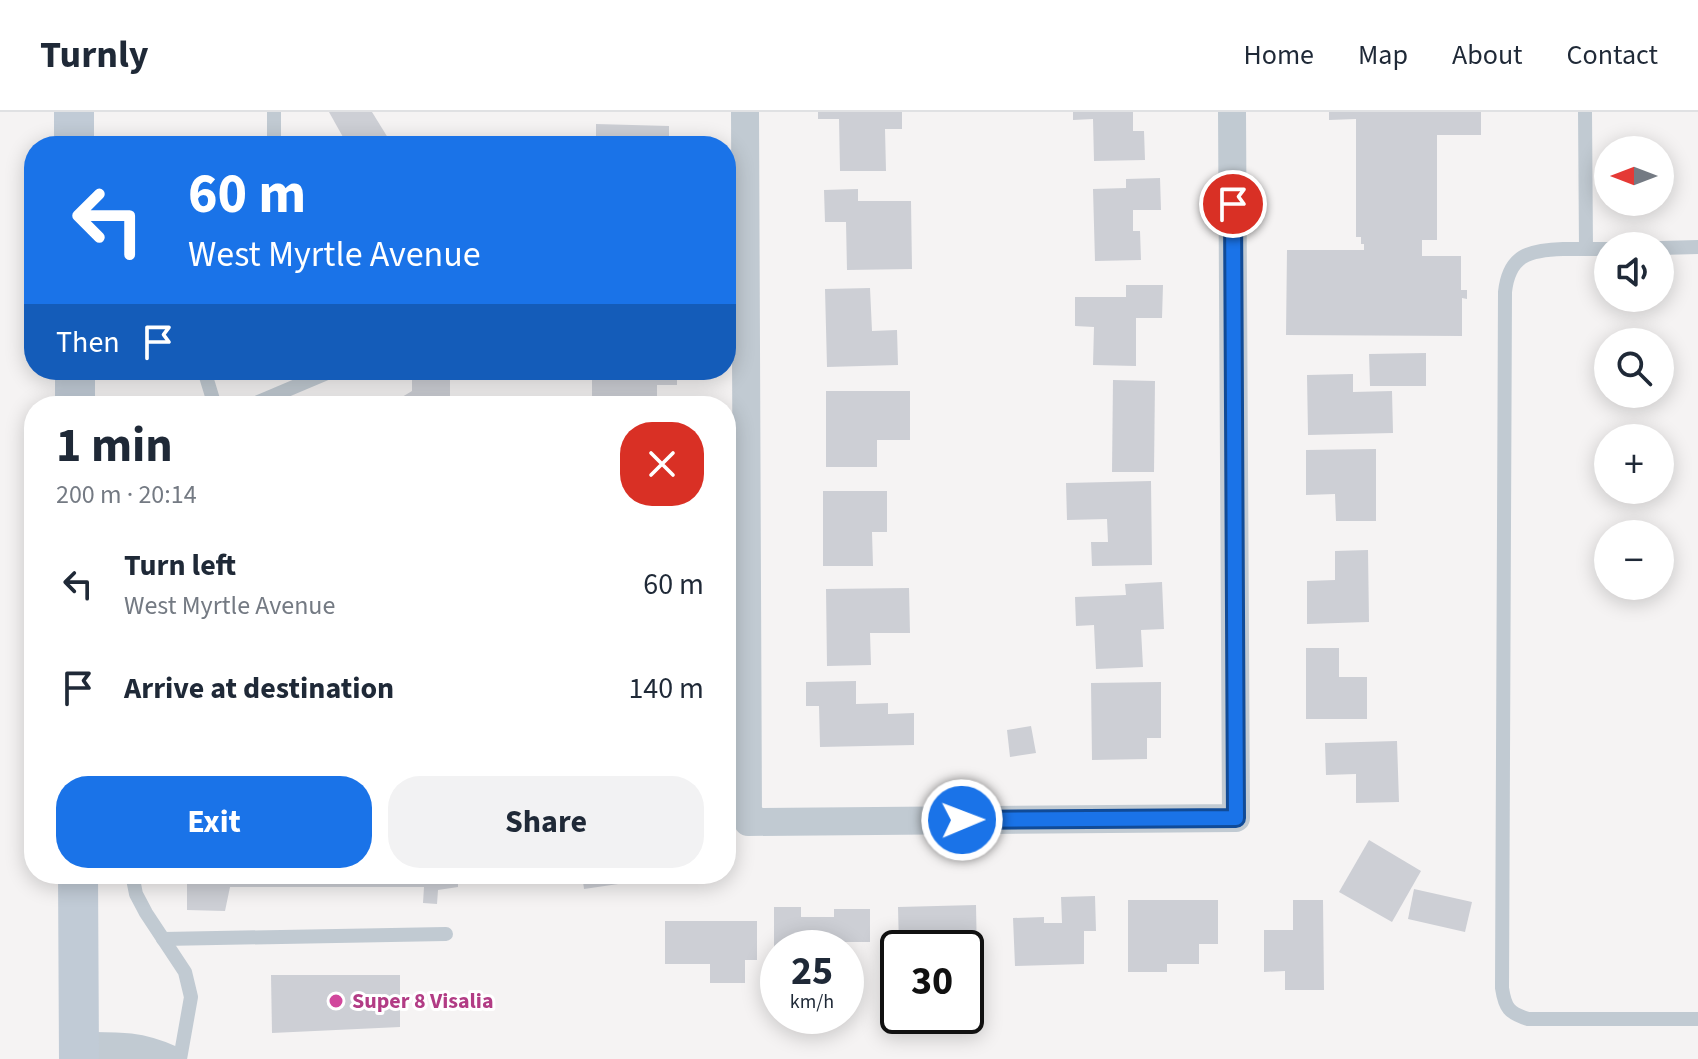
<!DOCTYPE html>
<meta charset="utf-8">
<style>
body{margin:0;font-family:"Source Sans 3",sans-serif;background:#f2f2f3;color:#1f2937;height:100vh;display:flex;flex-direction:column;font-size:30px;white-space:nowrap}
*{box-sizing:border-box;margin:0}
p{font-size:26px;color:#747a83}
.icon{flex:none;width:44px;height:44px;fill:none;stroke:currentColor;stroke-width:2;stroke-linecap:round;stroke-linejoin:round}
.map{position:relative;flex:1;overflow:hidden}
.side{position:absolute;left:24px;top:284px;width:712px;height:488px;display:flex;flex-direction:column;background:#fff;border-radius:32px;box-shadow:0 4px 20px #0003}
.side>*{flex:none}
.guide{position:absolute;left:24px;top:24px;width:712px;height:244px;border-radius:32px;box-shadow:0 4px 20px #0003;background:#1a73e8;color:#fff;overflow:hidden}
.needle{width:52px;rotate:270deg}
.buttons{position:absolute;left:1594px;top:24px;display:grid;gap:16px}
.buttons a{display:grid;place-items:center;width:80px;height:80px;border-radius:50%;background:#fff;box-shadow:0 4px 20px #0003;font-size:40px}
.speed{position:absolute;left:760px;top:818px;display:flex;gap:16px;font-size:40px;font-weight:700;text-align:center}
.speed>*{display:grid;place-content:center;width:104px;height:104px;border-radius:50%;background:#fff;box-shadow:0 4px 20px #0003;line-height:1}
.speed small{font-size:20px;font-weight:400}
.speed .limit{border:4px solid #111;border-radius:12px;background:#fff;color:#111}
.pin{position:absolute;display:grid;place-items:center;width:68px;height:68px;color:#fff;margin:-34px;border:4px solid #fff;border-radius:50%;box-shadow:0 2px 8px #0007}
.me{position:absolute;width:88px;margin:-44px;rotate:89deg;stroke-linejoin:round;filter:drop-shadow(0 0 6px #0008)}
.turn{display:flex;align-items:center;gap:28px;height:168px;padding:0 32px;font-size:36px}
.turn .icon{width:104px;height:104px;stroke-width:2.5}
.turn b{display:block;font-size:56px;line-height:68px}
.then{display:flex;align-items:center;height:76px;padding:0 32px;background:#0003;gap:16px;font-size:30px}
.round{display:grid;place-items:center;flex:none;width:84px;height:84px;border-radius:32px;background:#f2f2f3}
.headline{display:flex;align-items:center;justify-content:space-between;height:136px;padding:0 32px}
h1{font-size:48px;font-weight:700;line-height:60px}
.primary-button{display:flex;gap:16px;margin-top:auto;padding:16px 32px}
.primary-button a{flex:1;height:92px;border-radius:32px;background:#1a73e8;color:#fff;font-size:32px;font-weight:700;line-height:92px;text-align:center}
.primary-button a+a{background:#f2f2f3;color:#1f2937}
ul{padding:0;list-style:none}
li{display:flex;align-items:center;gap:24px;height:104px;padding:0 32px}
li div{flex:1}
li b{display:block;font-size:30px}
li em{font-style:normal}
header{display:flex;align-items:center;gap:48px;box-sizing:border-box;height:112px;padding:0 40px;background:#fff;border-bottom:2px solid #e0e1e3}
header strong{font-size:38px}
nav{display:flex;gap:44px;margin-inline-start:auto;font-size:28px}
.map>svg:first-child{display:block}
.building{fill:#cdcfd5}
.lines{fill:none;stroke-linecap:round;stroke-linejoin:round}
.lane{stroke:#c1cad2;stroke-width:14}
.street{stroke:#c1cad2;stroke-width:28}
.secondary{stroke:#c1cbd6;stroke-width:40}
.route-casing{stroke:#114b97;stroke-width:20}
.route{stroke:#1a73e8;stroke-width:14}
.hotel-dot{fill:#d1479c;stroke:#fff;stroke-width:3}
.labels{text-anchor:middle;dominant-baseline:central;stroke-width:6;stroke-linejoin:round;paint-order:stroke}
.hotel-label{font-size:22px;font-weight:bold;fill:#b23c85;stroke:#fff;text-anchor:start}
</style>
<header>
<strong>Turnly</strong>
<nav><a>Home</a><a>Map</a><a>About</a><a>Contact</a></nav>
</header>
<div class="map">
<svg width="1698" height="947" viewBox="0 0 1698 947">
<rect width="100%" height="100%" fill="#f5f3f3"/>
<g class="building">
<polygon points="329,0 372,0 393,34 348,34"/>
<polygon points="818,0 902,0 902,17 885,17 886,59 840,59 839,7 818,7"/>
<polygon points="1073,0 1133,0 1133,19 1144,19 1145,48 1094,49 1093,7 1073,8"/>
<polygon points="1329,0 1481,0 1481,23 1437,23 1437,128 1422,128 1422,144 1461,144 1461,178 1467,178 1467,187 1462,186 1462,224 1286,223 1287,138 1364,138 1364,132 1361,132 1361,125 1356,125 1356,7 1329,8"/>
<polygon points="596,12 669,14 669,34 578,34 578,26 596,27"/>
<polygon points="1160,66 1161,98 1133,98 1133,119 1140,119 1141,148 1095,149 1093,77 1126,76 1126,67"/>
<polygon points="858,77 858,89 911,89 912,157 847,158 846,110 825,110 824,78"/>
<polygon points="1126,173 1163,173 1162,206 1136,206 1136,254 1093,253 1094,215 1075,214 1075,185 1126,185"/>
<polygon points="870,176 872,219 897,218 898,253 827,255 825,177"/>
<polygon points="1426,241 1426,274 1370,274 1369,242"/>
<polygon points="412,258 450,258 450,294 387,294 412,279"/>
<polygon points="592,258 677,258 677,273 657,273 657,294 611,294 611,288 592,288"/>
<polygon points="1353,262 1353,280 1392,279 1393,321 1308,323 1307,263"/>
<polygon points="1113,268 1155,269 1154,360 1112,360"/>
<polygon points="826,279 910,279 910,328 877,328 877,355 826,355"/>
<polygon points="1376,337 1376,409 1336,409 1335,382 1306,383 1306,338"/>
<polygon points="1151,369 1152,453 1092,454 1091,430 1108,430 1107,407 1067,408 1066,371"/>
<polygon points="823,379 887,379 887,420 872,420 873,454 823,454"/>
<polygon points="1368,438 1369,510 1307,512 1307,469 1335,468 1335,439"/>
<polygon points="1162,470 1164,517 1141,518 1143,555 1096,557 1094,513 1076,514 1075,485 1126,483 1125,472"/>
<polygon points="909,476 910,521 870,521 871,553 827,554 826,477"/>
<polygon points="1306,536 1339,536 1339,565 1367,565 1367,607 1306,607"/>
<polygon points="856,569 856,592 888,591 888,602 914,601 914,633 820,635 819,594 806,594 806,570"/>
<polygon points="1161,570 1161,626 1147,626 1147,647 1092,648 1091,571"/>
<polygon points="1031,614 1036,641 1010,645 1007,618"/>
<polygon points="1397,629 1399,690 1356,691 1356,662 1326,663 1325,631"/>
<polygon points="1369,728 1421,759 1392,810 1339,780"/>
<polygon points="187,762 458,762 458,775 438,778 437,792 423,791 424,775 230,775 225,799 187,798"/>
<polygon points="582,762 631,762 632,770 584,777"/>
<polygon points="1414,777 1472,790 1465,820 1408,807"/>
<polygon points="1095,784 1096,819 1084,819 1084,852 1015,854 1013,806 1044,805 1044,811 1062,811 1061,785"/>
<polygon points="1128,788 1218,788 1218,832 1199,832 1199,852 1167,852 1167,860 1128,860"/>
<polygon points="1293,788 1323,788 1324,878 1285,878 1285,859 1264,860 1264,818 1293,818"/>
<polygon points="976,793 977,844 966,844 966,836 899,836 898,795"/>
<polygon points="774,795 801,795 801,805 834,805 834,797 870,797 870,830 845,830 845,836 778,836 778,843 774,843"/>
<polygon points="665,809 757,809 757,848 745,848 745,871 710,871 710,852 665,852"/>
<polygon points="271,863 400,863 400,915 272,921"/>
</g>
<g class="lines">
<g class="lane">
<polyline points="274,0 274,34"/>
<polyline points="1585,0 1586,137"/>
<polyline points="1660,136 1698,135"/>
<path d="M1608,137C1593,137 1578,137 1563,137C1529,138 1509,143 1505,180L1502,876C1505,896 1509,901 1528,907H1698"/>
<polyline points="204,258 215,294"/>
<polyline points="249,294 334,258"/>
<polyline points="132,762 136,782 146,801 185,860 191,885 180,947"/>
<polyline points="163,827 446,822"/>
</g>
<g class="street">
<polyline points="745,0 748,710 1236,706 1232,0"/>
<path d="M78,934C114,934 137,932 170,947"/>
</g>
<g class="secondary">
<polyline points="74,34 74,0"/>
<polyline points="75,258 75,294"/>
<polyline points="78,762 79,947"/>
</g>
</g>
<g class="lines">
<g class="route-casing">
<polyline id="route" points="962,708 1236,706 1233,92"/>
</g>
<use href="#route" class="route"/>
</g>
<circle class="hotel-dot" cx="336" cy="889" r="8"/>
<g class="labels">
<g class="hotel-label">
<text x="352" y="889">Super 8 Visalia</text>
</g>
</g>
</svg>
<div class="buttons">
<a><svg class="needle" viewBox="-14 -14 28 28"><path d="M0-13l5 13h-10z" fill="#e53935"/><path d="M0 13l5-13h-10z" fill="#747a83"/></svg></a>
<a><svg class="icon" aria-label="sound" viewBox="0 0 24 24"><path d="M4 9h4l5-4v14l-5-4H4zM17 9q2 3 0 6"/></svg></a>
<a><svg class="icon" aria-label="search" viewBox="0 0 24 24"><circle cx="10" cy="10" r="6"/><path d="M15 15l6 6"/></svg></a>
<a>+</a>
<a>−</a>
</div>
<div class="speed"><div>25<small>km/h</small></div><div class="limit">30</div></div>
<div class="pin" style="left:1233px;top:92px;background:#d93025"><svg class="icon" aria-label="arrive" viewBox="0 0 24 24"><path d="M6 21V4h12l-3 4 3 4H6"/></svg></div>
<svg class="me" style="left:962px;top:708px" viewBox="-20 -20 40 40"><circle r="17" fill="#1a73e8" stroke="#fff" stroke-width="3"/><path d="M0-11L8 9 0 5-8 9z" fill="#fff"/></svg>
<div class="guide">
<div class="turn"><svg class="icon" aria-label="left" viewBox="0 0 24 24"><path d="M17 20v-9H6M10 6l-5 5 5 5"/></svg><div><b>60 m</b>West Myrtle Avenue</div></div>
<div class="then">Then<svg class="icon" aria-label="arrive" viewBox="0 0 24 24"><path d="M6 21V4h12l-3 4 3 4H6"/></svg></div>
</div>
<section class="side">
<div class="headline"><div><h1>1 min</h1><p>200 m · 20:14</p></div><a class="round" style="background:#d93025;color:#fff"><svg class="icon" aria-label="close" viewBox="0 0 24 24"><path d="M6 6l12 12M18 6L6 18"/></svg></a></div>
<ul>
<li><svg class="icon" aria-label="left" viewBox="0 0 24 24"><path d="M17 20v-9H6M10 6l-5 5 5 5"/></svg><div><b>Turn left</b><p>West Myrtle Avenue</p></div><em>60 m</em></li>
<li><svg class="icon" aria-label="arrive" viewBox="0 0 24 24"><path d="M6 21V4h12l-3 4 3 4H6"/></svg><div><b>Arrive at destination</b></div><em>140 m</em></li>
</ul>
<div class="primary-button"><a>Exit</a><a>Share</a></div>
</section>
</div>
